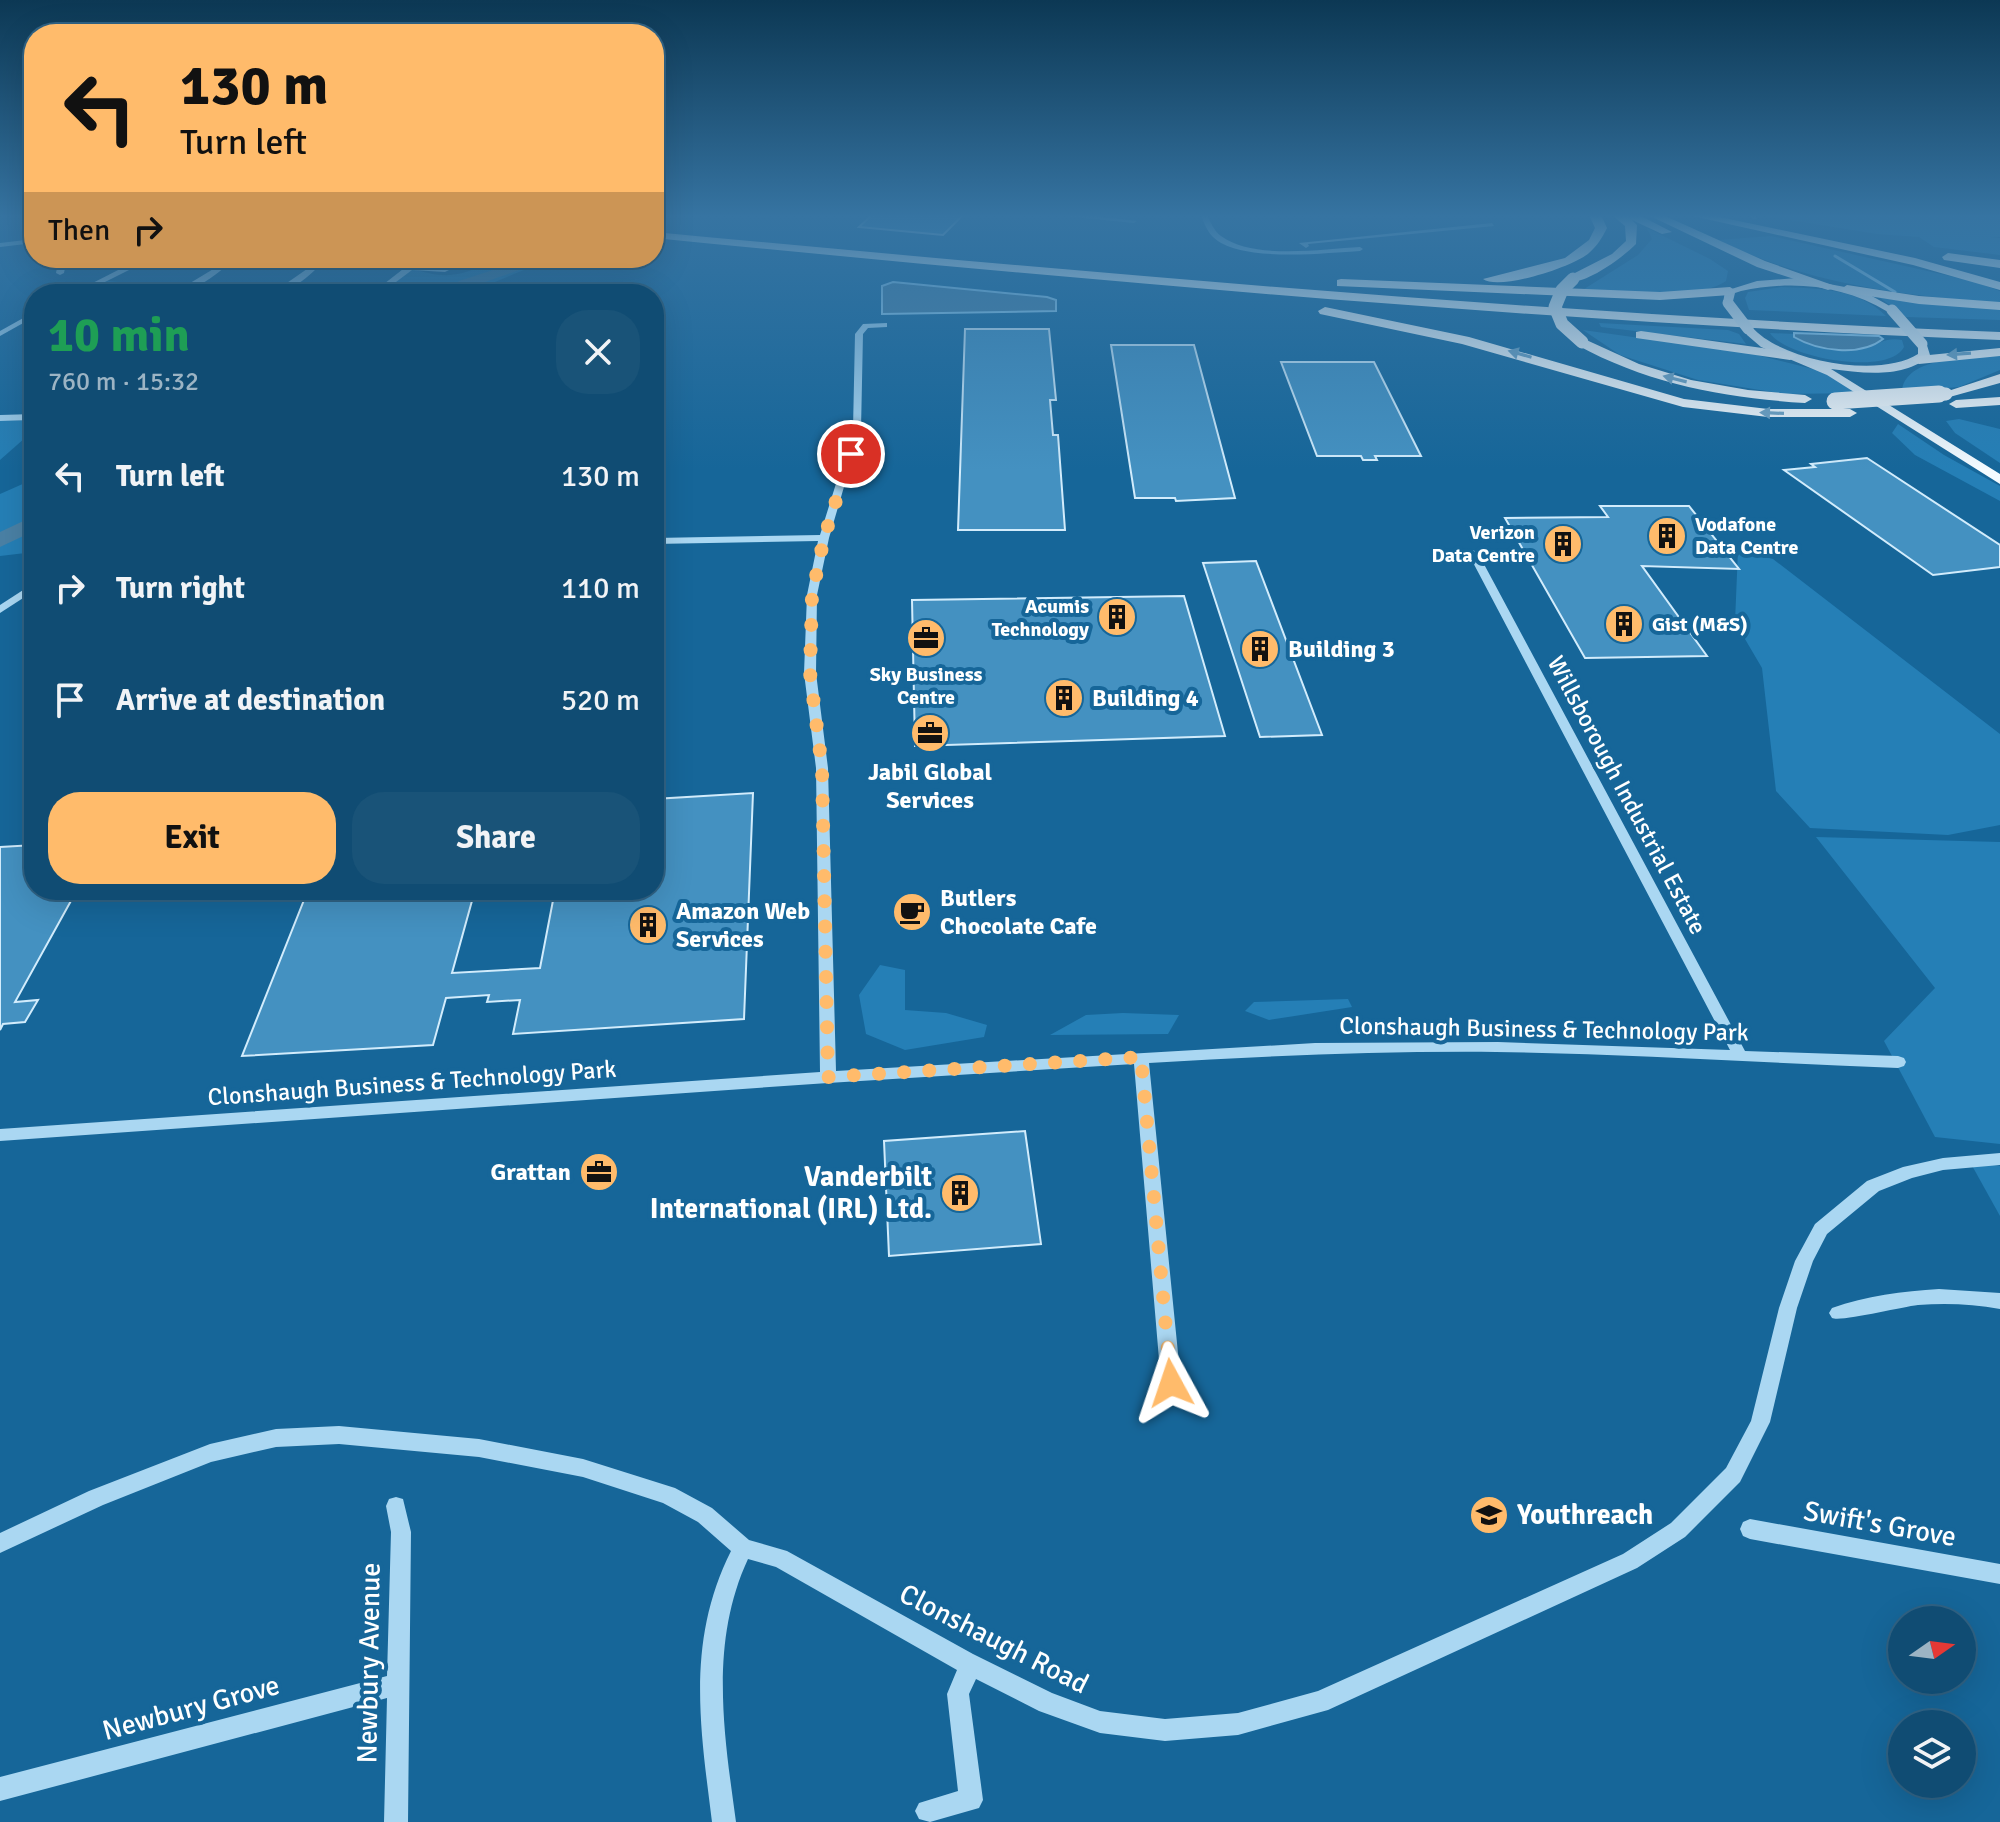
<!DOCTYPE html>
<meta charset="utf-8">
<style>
body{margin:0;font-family:Signika,sans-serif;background:#195378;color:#f1f3f6;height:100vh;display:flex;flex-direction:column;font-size:30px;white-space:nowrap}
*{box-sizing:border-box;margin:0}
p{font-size:26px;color:#9cb4c4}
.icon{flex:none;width:44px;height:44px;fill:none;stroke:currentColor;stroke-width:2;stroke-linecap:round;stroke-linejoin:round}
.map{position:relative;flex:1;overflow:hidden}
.drawer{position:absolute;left:24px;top:284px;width:640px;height:616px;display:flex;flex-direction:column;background:#104c73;border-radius:32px;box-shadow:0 8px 32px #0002,0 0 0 2px #306385}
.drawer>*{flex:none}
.guide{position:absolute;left:24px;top:24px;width:640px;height:244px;border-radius:32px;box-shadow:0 8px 32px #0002,0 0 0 2px #306385;background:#ffbb6b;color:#111;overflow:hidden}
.needle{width:52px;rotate:76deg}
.controls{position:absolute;left:1888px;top:1606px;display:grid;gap:16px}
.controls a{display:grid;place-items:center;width:88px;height:88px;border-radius:50%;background:#104c73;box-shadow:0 8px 32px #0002,0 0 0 2px #306385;font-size:40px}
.pin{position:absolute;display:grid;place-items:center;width:68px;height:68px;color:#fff;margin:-34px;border:4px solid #fff;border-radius:50%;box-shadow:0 2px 8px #0007}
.me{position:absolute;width:88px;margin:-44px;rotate:355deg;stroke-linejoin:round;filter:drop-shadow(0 0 6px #0008)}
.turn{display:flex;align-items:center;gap:28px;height:168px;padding:0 24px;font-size:36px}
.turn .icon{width:104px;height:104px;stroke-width:2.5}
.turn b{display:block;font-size:56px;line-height:68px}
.then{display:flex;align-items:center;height:76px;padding:0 24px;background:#0003;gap:16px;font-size:30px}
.round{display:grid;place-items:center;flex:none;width:84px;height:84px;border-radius:32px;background:#195378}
.overview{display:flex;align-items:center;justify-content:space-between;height:136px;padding:0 24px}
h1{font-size:48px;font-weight:700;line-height:60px;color:#1e9e55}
.primary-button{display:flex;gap:16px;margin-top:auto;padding:16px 24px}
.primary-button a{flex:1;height:92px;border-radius:32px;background:#ffbb6b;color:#111;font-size:32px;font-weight:700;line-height:92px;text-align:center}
.primary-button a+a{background:#195378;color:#f1f3f6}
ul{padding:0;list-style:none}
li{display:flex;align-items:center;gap:24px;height:112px;padding:0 24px}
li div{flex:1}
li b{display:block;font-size:30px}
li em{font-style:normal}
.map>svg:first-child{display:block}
.green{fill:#257fb6}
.water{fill:#4a81a5;stroke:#9cd4f5;stroke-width:2}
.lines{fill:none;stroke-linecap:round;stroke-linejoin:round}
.stream{stroke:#9cd4f5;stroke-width:3}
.river{fill:#4a81a5;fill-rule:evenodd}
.building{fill:#4491c1;stroke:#d2ecfc;stroke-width:2}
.minor{fill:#aad7f2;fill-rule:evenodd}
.major{fill:#f5fbff;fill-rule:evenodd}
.highway{fill:#fff;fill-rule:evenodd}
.major-bridge{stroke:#f5fbff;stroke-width:11}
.highway-bridge-far1{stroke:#fff;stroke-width:13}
.highway-bridge{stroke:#fff;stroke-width:17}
.oneway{fill:#73a3c2}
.route{stroke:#ffbb6b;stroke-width:14;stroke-dasharray:0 25.2}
.labels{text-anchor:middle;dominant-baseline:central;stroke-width:8;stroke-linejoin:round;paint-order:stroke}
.far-poi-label{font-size:20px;font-weight:bold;fill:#fff;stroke:#166699;text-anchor:start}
.poi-label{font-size:24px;font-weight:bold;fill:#fff;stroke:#166699;text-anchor:start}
.street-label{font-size:24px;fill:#fff;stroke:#166699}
.near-poi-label{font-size:28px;font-weight:bold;fill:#fff;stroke:#166699;text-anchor:end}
.near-street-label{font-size:28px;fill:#fff;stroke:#166699}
</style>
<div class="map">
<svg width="2000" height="1822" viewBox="0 0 2000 1822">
<rect width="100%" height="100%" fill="#166699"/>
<g class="green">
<polygon points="1759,215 2000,215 2000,237 1990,237 2000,238 2000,255 1934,247 1919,237 1877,234"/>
<path d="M1647,228L1710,259L1728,271L1726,281C1695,302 1620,291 1581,291L1638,255L1652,239Z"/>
<path d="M1771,236L1972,281L2000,291V304C1899,294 1810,285 1718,240Z"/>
<path d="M495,258H553L466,294H376L410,268C446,280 463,277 495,258Z"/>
<polygon points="108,281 181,288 169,294 79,294"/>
<path d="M1781,287C1817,288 1860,289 1886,316L1749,310L1745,298L1748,292Z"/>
<polygon points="1880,298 2000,307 2000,320 1906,317"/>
<polygon points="1599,323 1728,330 1739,334 1746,344 1601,327"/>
<polygon points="1583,330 1753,354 1821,371 1862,393 1784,394 1698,380 1620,355"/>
<path d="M1770,333L1794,334C1812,351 1843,353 1867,347C1881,343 1887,337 1902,340L1904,347C1888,377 1786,358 1770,333Z"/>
<path d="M2000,355V370L1959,387L1902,392C1903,356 1974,357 2000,355Z"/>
<polygon points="1959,419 2000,429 2000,463 1955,433 1946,421"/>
<polygon points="34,420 34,430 0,460 0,421"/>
<polygon points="1898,424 1944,455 2000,486 2000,501 1915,455 1892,433"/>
<polygon points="34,479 34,552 0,556 0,494"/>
<polygon points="1738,550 1773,559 2000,734 2000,825 1948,835 1810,828 1776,791 1762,668 1735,622"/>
<polygon points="1816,837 2000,842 2000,1144 1935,1137 1884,1041 1935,988"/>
<polygon points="880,965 905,970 905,1010 946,1013 987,1025 984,1037 905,1050 866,1034 859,995"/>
<polygon points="1348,999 1352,1007 1269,1020 1245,1011 1254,1002"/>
<polygon points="1123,1013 1179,1015 1168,1034 1050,1035 1086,1015"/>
<polygon points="1970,1162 2000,1166 2000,1216"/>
</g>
<g class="water">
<polygon points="893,282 1047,297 1056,300 1056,311 882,314 882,286"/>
<path d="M1794,333L1879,336L1883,339C1860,357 1818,351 1794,337Z"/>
</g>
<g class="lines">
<g class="stream">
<polyline points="1750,215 1755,218"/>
<polyline points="1835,256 1895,292"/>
</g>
<g class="river">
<polygon points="530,258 553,258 471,287 466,291 467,294 451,294 449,289 459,281"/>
<polygon points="34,516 34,531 0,547 0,532"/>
</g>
</g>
<g class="building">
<polygon points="872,215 963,215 943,235 859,227"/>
<polygon points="965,329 1049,329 1056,400 1050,400 1053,435 1058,435 1065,530 958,530"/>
<polygon points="1111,345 1194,345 1235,498 1176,501 1175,498 1135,498"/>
<polygon points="1281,362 1374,362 1421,456 1375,456 1377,460 1363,460 1361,456 1317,456"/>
<polygon points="1867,458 2000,545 2000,567 1933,575 1784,470 1815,467 1811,464"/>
<polygon points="1600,506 1689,506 1739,569 1642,566 1707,656 1585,658 1505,518 1608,517"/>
<polygon points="1256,561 1322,735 1260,737 1203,563"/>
<polygon points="1184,596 1225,736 915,746 912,600"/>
<polygon points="753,793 744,1019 513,1034 520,1000 487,1002 489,995 446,998 433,1045 242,1056 308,890 475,890 452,973 540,968 555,890 654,890 654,799"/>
<polygon points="34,845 34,890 77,890 15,1002 38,1000 25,1022 3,1024 0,1030 0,847"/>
<polygon points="1025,1131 1041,1244 889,1256 884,1141"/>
</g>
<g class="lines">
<g class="minor">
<polygon points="1055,215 1083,215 1137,221 1134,223"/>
<path d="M1201,215H1207C1211,223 1214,231 1221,236C1253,260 1322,249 1360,247L1363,249L1360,251C1324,253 1240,263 1213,237C1207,231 1204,223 1201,215Z"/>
<polygon points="1492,223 1494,226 1308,244 1309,246 1306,248 1299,243"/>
<polygon points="34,239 34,243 0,247 0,243"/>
<polygon points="59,258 67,258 64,273 60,275 56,273"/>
<path d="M227,258H235C221,272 192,294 172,294L215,268Z"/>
<path d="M319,258H327C314,272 291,294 271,294L307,269Z"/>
<polygon points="413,258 421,258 415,266 449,270 445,272 412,270 380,294 371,294 407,266"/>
<polygon points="128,265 135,267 81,294 71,294"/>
<polygon points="34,312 34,317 0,336 0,331"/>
<path d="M887,323V327L868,328L863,334L861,429L829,538L817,595L816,673L828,768L836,1071L1315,1043L1498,1042L1730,1050L1468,553L1473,550L1478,553L1745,1051L1898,1056L1904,1058L1906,1062L1904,1066L1898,1068C1764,1063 1630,1054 1496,1052C1380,1051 1265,1056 1149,1063L1181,1383L1178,1389L1171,1391L1164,1389L1161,1383L1134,1064L828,1083L0,1141V1129L820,1072L816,768L804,673L807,595L818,541L654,544V538L820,535L853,429L855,334L863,324Z"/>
<polygon points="34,414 34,420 0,421 0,415"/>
<polygon points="34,583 34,591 0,613 0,605"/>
<path d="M2000,1153V1165L1943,1170L1912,1178L1879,1191L1827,1234L1813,1261L1797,1308L1770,1422L1740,1482L1685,1537L1637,1568L1328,1710L1238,1735L1165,1741L1100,1733L1039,1711L976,1679L969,1694L983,1800L979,1808L930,1822L919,1819L915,1811L919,1803L958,1791L947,1694L957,1670L776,1567L748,1559C709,1643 724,1734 736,1822H712C700,1726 686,1641 731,1551L698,1522L663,1503L583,1477L479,1457L339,1444L276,1447L211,1462L103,1505L0,1553V1533L89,1491L210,1444L276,1429L339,1426L479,1439L583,1459L675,1488L712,1508L749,1540L787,1551L973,1654L1052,1693L1100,1711L1165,1719L1238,1713L1318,1691L1623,1554L1671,1523L1726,1468L1751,1421L1779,1308L1795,1261L1815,1224L1867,1181L1903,1167L1943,1158Z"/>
<path d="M1939,1289L2000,1293V1309C1973,1304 1946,1303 1918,1305C1901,1307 1841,1322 1832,1318L1829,1313L1832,1308C1866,1296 1903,1291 1939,1289Z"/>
<polygon points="396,1497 403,1499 411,1532 408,1822 384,1822 387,1698 0,1801 0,1777 387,1676 391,1532 386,1506 389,1499"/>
<polygon points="1750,1519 2000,1564 2000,1584 1750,1539 1743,1536 1740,1529 1743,1522"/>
</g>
<g class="major">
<path d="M1797,278L1861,290L1897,310L1888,312C1843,285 1793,280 1741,291L1735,293L1732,305L1723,303L1725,291L1757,281Z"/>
<path d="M1744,327H1752C1781,361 1880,379 1918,354V342H1926L1930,355C1905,379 1863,373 1831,369L2000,474V484L1827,375L1761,347L1747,335Z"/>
</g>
<g class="highway">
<path d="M1589,215H1601L1607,228C1602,238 1597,246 1589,253C1573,267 1499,291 1483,279L1565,258L1589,240L1595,228Z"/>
<path d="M1612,215H1639L1672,232L1662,234L1632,220L1637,225L1636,244C1622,258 1588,283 1569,282V276L1612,254L1626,241L1625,226Z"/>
<polygon points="1648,215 1663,215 1765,261 1838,287 1828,290 1757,267"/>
<polygon points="1688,215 1710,215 1915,258 2000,282 2000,290 1913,265"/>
<path d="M654,232C1102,274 1550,314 2000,332V340C1550,322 1102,282 654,238Z"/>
<polygon points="1948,253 2000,260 2000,268 1944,260 1942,257"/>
<polygon points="1341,279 1660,292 1730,287 1736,291 1730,295 1660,300 1337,286 1337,280"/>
<polygon points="1847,285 1919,296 2000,302 2000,310 1919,304 1843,292 1841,289"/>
<polygon points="1325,307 1469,337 1684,399 1768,409 1850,409 1857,413 1850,417 1768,417 1683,407 1462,344 1320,314 1318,311"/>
<polygon points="1641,331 1790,352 1797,356 1790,360 1636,338 1636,332"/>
<path d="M1582,338L1639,364L1691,380L1748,390L1805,395L1812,399L1805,403C1725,398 1648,384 1577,345L1575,342Z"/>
<polygon points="2000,348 2000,356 1919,364 1912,360 1919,356"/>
<polygon points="2000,374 2000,383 1946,398 1939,394"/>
<polygon points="2000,397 2000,405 1956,408 1949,404 1956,400"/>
</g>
<g class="major-bridge">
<polyline points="1728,303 1748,329"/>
<polyline points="1892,310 1922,344"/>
</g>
<g class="highway-bridge-far1">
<polyline points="1573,279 1562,290 1555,307 1562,324 1582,342"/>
<polyline points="1908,396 1946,394"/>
</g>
<polyline class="highway-bridge" points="1835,401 1939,394"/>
</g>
<defs><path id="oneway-solid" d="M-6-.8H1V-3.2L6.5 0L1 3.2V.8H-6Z" transform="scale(2)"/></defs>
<g class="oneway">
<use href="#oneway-solid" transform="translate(1520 354) rotate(-164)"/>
<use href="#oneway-solid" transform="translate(1959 354) rotate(176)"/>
<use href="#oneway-solid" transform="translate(1675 379) rotate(-166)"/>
<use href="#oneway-solid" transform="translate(1772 413) rotate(-178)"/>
</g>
<linearGradient id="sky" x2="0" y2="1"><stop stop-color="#0c3854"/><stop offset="0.46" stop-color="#3674a2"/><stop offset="1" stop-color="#3674a2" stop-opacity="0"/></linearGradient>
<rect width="2000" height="470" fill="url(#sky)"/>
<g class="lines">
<polyline class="route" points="851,454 824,538 812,595 810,673 822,768 828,1077 1141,1057 1171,1383"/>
</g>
<defs>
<g id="building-disc" transform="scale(2)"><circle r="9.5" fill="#ffbb6b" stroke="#166699"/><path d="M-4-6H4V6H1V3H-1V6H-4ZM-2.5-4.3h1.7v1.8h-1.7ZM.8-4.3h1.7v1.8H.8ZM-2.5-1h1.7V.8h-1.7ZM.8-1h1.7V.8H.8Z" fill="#111"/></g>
<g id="office-disc" transform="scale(2)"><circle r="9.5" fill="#ffbb6b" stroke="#166699"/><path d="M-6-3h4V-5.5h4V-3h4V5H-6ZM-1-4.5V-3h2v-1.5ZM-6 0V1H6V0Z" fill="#111"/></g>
<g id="cafe-disc" transform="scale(2)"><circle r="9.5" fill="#ffbb6b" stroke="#166699"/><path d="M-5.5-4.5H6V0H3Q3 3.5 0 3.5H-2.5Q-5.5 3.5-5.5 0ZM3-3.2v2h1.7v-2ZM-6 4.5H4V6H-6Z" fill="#111"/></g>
<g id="university-disc" transform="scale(2)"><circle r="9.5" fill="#ffbb6b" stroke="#166699"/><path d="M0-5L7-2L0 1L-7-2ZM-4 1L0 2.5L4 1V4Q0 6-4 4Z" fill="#111"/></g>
</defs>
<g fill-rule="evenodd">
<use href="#building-disc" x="1667" y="536"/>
<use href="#building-disc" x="1563" y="544"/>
<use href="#building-disc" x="1117" y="617"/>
<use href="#building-disc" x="1624" y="624"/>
<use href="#office-disc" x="926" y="638"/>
<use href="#building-disc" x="1260" y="649"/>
<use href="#building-disc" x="1064" y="698"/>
<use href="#office-disc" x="930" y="733"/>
<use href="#cafe-disc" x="912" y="912"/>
<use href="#building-disc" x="648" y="925"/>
<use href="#office-disc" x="599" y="1172"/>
<use href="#building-disc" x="960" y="1193"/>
<use href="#university-disc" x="1489" y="1515"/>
</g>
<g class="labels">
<g class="far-poi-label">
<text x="1695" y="524">Vodafone<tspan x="1695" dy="23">Data Centre</tspan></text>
<text x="1535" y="532" text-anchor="end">Verizon<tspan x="1535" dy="23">Data Centre</tspan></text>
<text x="1089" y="606" text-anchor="end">Acumis<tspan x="1089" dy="23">Technology</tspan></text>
<text x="1652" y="624">Gist (M&amp;S)</text>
<text x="926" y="674" text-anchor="middle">Sky Business<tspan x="926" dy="23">Centre</tspan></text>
</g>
<g class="poi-label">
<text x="1288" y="649">Building 3</text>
<text x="1092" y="698">Building 4</text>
<text x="930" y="772" text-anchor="middle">Jabil Global<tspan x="930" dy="28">Services</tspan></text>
<text x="940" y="898">Butlers<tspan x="940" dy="28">Chocolate Cafe</tspan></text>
<text x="676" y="911">Amazon Web<tspan x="676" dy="28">Services</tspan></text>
<text x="571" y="1172" text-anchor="end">Grattan</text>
</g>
<g class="street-label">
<text transform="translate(1627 795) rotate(62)">Willsborough Industrial Estate</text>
<text transform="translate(1544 1029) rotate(1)">Clonshaugh Business &amp; Technology Park</text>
<text transform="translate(412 1083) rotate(-4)">Clonshaugh Business &amp; Technology Park</text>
</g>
<g class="near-poi-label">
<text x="932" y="1177">Vanderbilt<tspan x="932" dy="32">International (IRL) Ltd.</tspan></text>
<text x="1517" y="1515" text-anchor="start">Youthreach</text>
</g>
<g class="near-street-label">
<text transform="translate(1880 1524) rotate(10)">Swift's Grove</text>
<text transform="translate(994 1639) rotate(27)">Clonshaugh Road</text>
<text transform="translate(369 1663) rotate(-89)">Newbury Avenue</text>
<text transform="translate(191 1708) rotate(-15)">Newbury Grove</text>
</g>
</g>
</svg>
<div class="controls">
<a><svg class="needle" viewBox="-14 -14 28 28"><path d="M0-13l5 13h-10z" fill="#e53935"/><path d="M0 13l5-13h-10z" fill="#9cb4c4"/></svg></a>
<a><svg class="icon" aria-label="layers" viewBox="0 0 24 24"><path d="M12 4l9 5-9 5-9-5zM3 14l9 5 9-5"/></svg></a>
</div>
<div class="pin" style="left:851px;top:454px;background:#d93025"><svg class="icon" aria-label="arrive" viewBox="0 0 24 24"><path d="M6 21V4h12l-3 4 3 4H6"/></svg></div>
<svg class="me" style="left:1171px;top:1383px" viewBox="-20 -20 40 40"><path d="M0-17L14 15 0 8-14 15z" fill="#ffbb6b" stroke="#fff" stroke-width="4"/></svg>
<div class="guide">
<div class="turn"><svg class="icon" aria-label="left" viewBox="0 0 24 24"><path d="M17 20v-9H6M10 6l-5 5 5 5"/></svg><div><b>130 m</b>Turn left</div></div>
<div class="then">Then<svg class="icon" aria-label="right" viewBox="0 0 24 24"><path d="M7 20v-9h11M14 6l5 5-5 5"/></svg></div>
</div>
<section class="drawer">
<div class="overview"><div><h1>10 min</h1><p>760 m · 15:32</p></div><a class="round"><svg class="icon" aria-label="close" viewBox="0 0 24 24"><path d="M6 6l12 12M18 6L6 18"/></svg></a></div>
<ul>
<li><svg class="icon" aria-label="left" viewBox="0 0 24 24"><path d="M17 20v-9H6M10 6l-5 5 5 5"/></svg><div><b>Turn left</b></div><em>130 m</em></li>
<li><svg class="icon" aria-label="right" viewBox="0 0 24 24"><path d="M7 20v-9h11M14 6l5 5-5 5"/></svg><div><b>Turn right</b></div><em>110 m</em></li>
<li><svg class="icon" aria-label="arrive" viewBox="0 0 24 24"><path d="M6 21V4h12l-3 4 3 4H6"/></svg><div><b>Arrive at destination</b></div><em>520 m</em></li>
</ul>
<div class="primary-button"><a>Exit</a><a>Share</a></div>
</section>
</div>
